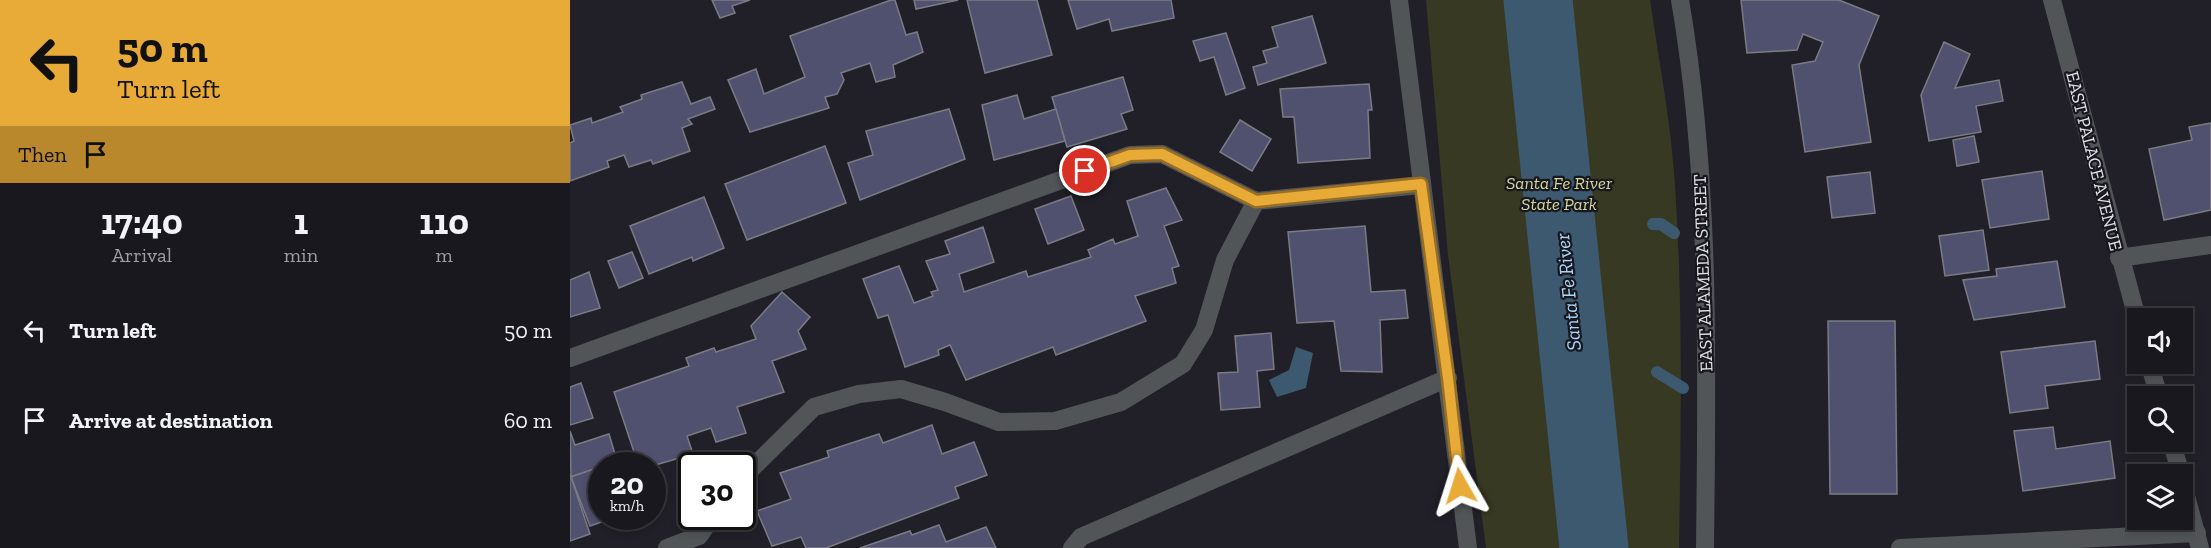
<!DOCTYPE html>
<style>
body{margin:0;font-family:"Zilla Slab",serif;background:#26252b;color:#f1f3f6;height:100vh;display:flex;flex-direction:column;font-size:22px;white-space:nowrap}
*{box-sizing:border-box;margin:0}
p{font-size:20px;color:#9fa0a4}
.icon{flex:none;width:33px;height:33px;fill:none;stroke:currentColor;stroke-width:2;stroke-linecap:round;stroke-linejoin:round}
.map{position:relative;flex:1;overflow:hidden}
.sheet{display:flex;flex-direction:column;background:#19181e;width:570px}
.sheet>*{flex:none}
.top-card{background:#e9ab38;color:#111;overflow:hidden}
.fabs{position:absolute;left:1557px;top:308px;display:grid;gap:12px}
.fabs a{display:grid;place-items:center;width:66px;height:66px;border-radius:0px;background:#19181e;box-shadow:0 3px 9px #0003,0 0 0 2px #37373c;font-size:30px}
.speed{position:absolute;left:18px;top:452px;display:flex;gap:12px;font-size:30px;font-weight:700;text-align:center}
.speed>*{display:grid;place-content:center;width:78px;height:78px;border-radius:50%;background:#19181e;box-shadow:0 3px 9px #0003,0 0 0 2px #37373c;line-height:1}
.speed small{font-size:15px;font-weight:400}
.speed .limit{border:3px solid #111;border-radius:9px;background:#fff;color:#111}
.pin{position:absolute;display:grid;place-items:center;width:51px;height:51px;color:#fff;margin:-26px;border:3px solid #fff;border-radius:50%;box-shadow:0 2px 6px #0007}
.me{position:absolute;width:66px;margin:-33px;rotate:354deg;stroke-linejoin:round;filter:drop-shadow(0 0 4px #0008)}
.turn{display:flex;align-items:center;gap:21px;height:126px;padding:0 18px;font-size:27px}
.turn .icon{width:78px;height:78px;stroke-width:2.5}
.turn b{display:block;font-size:42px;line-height:51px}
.then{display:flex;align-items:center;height:57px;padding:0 18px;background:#0003;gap:12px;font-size:22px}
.eta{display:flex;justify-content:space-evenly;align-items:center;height:102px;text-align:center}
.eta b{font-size:36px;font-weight:700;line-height:42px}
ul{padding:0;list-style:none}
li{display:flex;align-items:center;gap:18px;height:90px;padding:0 18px}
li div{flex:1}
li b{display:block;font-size:22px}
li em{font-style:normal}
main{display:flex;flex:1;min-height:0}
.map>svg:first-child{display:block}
.green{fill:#373922}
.water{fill:#3c596f}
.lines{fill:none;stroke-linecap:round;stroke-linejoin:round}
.stream{stroke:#3c596f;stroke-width:12}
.river{stroke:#3c596f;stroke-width:69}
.building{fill:#50506f;stroke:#7b7b85;stroke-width:1.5}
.minor{stroke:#515558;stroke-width:18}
.route-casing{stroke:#976f24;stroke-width:15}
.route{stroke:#e9ab38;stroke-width:10}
.labels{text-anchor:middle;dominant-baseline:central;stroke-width:4.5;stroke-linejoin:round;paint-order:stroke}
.street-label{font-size:18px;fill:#e1e1e6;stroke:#18161e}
.park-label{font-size:18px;font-style:italic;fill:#d2d89b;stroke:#18161e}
.water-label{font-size:20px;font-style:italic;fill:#abd6f7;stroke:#18161e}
</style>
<main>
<section class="sheet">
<div class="top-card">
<div class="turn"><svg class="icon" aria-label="left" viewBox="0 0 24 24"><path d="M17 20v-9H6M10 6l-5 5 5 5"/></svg><div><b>50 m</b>Turn left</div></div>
<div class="then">Then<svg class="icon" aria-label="arrive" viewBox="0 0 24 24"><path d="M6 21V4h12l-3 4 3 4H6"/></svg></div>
</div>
<div class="eta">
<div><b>17:40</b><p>Arrival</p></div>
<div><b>1</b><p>min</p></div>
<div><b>110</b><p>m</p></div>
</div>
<ul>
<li><svg class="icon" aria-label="left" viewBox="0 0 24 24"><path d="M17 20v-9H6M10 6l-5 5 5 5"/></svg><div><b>Turn left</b></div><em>50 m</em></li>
<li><svg class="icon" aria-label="arrive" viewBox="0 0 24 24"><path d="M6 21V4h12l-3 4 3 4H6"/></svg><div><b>Arrive at destination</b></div><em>60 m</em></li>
</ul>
</section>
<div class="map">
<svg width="1641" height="548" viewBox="0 0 1641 548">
<rect width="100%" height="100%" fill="#212028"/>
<path class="green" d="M856,0H1080C1089,61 1101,123 1105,185C1113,306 1111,427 1109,548H916L878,255Z"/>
<polygon class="water" points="726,347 743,353 736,388 707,397 699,380 719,370"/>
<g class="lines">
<g class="stream">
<polyline points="1083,224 1091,224 1104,233"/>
<polyline points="1087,372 1113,388"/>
</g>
<polyline class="river" points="968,0 1024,548"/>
</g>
<g class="building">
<polygon points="142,0 180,0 162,6 165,13 150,18"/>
<polygon points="321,0 325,0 336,35 347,32 353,52 323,65 325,77 306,82 300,63 271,73 274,80 267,94 255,97 259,108 180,132 158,80 186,69 194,94 235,77 220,36"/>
<polygon points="344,0 388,0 346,9"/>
<polygon points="397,0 467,0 482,55 415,73"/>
<polygon points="498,0 601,0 604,18 542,31 539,19 507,29"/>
<polygon points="1171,0 1269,0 1309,16 1289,65 1301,142 1235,152 1222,65 1245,61 1253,42 1233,34 1227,50 1177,53"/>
<polygon points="742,16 756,63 688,85 683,67 697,63 693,51 708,47 702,27"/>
<polygon points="656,33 675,88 656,95 644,57 630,61 623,41"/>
<polygon points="1374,42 1400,54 1385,88 1429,80 1433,101 1406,106 1411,132 1359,141 1351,95"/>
<polygon points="553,77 563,110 551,114 557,129 497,147 482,97"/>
<polygon points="112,82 121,104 140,97 145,109 118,119 122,124 112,128 120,151 83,164 81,160 59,167 54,155 37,161 39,167 0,181 0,143 4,141 0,125 21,118 22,123 53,112 50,107 72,99 71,95"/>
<polygon points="799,84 802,110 798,110 800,158 728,163 724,117 713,117 710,89"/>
<polygon points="447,95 454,119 486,109 495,141 424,160 412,105"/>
<polygon points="379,109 395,159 290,200 278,163 303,155 296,131"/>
<polygon points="670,120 701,139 682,171 650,152"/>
<polygon points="1641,123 1641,210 1594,220 1579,149 1622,140 1619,127"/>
<polygon points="1404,136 1409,162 1387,166 1383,140"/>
<polygon points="255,146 276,203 177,240 155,184"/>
<polygon points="1472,171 1479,219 1420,228 1412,180"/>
<polygon points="1300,172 1305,213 1262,218 1257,177"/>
<polygon points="596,188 612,220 594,226 609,266 602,268 606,283 565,296 576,321 486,355 483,347 396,380 380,345 368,350 369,355 335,367 318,315 308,318 293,279 329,266 344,303 363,296 361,292 368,290 356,261 380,254 375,241 413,227 424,262 389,274 394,292 456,271 458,277 521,257 518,250 543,239 545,244 568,236 557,201"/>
<polygon points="501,196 514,230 478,244 465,209"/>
<polygon points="134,197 154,248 123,261 122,257 79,274 60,226"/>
<polygon points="795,226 801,292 835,290 838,318 810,320 812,372 771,371 764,321 727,323 718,232"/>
<polygon points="1413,230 1419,270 1375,276 1369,236"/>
<polygon points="62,252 73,278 49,288 38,261"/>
<polygon points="1487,261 1495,307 1404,320 1393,280 1427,276 1426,269"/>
<polygon points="19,272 30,308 0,317 0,280"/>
<polygon points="212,292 240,317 228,331 236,349 202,361 214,392 167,407 176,433 146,442 141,428 117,436 123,454 82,466 36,465 65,455 44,392 119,366 116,358 144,348 146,352 186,339 181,326"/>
<polygon points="1258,321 1325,321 1327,494 1260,494"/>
<polygon points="701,333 704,369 687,371 690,407 651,410 648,373 668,372 665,336"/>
<polygon points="1525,341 1530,379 1475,386 1478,408 1440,413 1431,352"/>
<polygon points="11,383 23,418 0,425 0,387"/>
<polygon points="362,425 372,454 404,442 417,475 385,487 389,498 256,548 236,548 231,537 202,546 187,511 221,499 210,473 259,457 257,451 309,434 313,443"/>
<polygon points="1483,427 1486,449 1540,441 1545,478 1453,491 1444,431"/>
<polygon points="0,431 5,445 39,434 47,461 1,477"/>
<polygon points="32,466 32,516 49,516 20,526 1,477"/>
<polygon points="0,474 20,534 0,541"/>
<polygon points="369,525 376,542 416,527 426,548 290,548 340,531 342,535"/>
</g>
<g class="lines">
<g class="minor">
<polyline points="829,0 898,548"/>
<path d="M1110,0C1141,181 1137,365 1135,548"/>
<polyline points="1482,0 1568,322"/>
<polyline points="1549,258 1641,245"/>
<polyline points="0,358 560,155 592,154 686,201 851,185"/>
<polyline points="1579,363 1589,396"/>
<polyline points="1601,441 1611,474"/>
<polyline points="172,478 244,407 289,394 331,389 375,402 429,422 485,421 551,402 613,364 634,330 655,260 686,201"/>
<polyline points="1612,481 1630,548"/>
<polyline points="97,548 129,536 143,516"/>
<polyline points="502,548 511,537 878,378"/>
<polyline points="1330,548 1627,533"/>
</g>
</g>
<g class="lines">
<g class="route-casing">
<polyline id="route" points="515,171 560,155 592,154 686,201 851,184 878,378 890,486"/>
</g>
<use href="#route" class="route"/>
</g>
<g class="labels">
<g class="street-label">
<text transform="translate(1524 161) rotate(76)">EAST PALACE AVENUE</text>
<text transform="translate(1133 273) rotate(-92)">EAST ALAMEDA STREET</text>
</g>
<g class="park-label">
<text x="989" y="183">Santa Fe River<tspan x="989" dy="21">State Park</tspan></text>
</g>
<g class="water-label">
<text transform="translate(998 292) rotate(-96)">Santa Fe River</text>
</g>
</g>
</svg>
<div class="fabs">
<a><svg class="icon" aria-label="sound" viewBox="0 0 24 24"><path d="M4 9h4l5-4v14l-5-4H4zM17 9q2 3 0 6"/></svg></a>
<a><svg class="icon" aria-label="search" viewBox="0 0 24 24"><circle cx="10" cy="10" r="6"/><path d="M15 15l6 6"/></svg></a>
<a><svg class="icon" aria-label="layers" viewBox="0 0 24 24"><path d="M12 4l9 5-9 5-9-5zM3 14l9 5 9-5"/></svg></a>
</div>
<div class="speed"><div>20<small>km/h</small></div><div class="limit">30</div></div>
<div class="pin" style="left:515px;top:171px;background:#d93025"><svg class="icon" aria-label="arrive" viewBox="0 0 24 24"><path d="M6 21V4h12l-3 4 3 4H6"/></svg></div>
<svg class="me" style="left:890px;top:486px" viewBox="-20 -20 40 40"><path d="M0-17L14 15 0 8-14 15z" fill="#e9ab38" stroke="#fff" stroke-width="4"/></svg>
</div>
</main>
